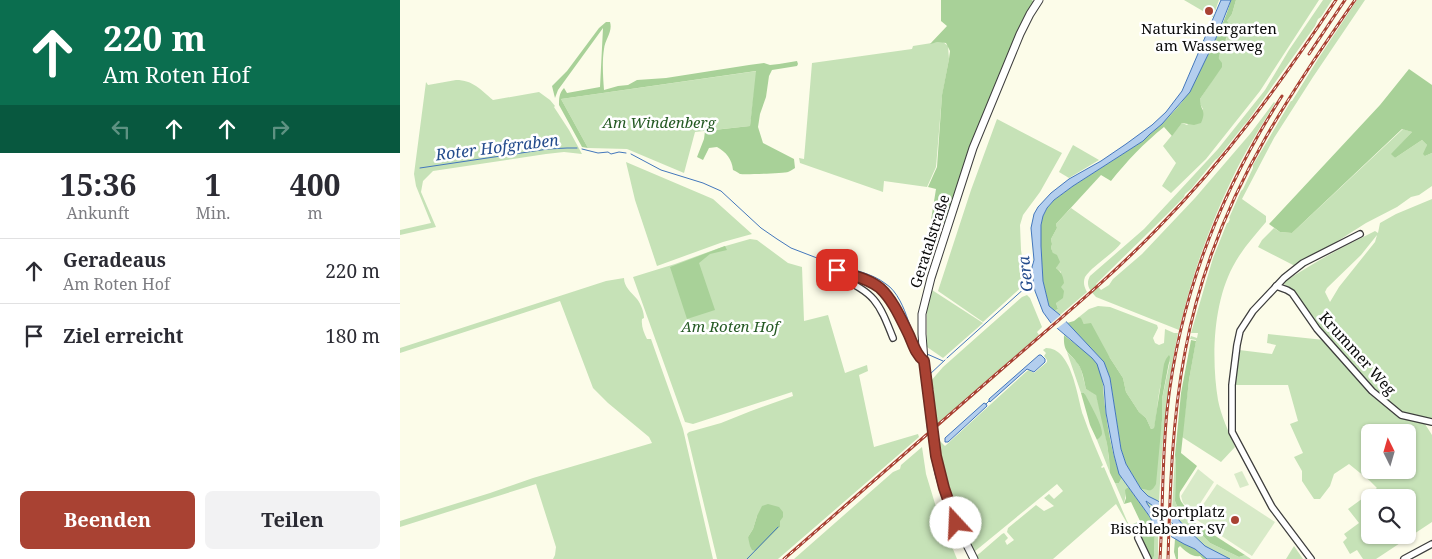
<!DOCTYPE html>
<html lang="de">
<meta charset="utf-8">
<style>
body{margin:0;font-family:"Noto Serif",serif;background:#f2f2f3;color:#2b2b33;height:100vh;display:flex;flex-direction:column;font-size:19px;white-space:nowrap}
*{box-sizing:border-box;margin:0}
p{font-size:16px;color:#7c7c81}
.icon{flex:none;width:28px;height:28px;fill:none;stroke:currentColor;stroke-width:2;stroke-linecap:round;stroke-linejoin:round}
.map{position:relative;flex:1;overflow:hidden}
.details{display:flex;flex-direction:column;background:#fff;width:400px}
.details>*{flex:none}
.top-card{background:#0b6e4f;color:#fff;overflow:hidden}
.needle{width:32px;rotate:355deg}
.controls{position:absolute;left:961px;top:424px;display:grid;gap:10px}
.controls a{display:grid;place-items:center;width:55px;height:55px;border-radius:8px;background:#fff;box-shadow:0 1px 4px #0004;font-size:25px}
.pin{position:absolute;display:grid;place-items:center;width:42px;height:42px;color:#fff;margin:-21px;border-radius:10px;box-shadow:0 2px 8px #0006}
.me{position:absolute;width:55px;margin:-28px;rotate:340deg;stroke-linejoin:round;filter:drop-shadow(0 0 4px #0008)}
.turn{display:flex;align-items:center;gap:18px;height:105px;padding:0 20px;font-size:22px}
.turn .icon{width:65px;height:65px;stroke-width:2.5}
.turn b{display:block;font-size:35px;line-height:42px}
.lanes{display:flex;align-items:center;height:48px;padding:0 20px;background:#0003;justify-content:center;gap:25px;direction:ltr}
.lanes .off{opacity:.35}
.eta{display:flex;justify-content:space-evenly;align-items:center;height:85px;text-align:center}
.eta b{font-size:30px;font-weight:700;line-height:35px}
.button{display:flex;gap:10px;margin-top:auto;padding:10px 20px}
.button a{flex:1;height:58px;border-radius:8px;background:#a94233;color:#fff;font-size:20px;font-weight:700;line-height:58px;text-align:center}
.button a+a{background:#f2f2f3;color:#2b2b33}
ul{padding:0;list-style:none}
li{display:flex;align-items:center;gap:15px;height:65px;padding:0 20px;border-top:1px solid #e1e1e2}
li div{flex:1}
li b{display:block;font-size:19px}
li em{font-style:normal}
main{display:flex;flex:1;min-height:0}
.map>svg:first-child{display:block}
.green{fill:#c6e2b7;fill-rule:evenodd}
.forest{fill:#a8d198}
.pitch{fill:#d8eac8}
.water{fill:#b3ceee;stroke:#4377bc;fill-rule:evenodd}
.pier{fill:#fcfce9}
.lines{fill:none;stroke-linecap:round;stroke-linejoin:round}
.stream{stroke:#4377bc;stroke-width:1}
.minor-casing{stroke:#3d3d3d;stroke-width:8}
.tertiary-casing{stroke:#3d3d3d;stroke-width:9}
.minor{stroke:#fff;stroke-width:5.5}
.tertiary{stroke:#fff;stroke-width:7}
.rail-casing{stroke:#a94233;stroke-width:3}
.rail{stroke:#fff;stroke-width:1;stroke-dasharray:4;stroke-linecap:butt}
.route-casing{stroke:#6e2b21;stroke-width:12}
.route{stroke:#a94233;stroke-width:9}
.poi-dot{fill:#a94233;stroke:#fff;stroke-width:2}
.labels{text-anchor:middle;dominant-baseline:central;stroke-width:5;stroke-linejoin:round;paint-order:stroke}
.poi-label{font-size:15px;fill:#0a0a0a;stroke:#fff}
.park-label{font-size:15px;font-style:italic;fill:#245923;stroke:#fff}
.street-label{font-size:15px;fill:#0a0a0a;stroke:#fff}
.water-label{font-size:16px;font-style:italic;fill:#234b8c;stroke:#fff}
</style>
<main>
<section class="details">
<div class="top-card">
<div class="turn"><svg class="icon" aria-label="ahead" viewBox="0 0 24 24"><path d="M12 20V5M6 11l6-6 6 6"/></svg><div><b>220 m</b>Am Roten Hof</div></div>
<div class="lanes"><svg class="icon off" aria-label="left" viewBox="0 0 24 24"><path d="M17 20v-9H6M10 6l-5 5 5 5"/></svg><svg class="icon" aria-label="ahead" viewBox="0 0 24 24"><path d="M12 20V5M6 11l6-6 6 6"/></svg><svg class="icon" aria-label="ahead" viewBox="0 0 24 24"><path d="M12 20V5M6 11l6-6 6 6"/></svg><svg class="icon off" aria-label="right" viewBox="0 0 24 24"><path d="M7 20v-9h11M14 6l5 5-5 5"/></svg></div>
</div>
<div class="eta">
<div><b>15:36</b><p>Ankunft</p></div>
<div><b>1</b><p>Min.</p></div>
<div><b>400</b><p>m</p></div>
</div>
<ul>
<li><svg class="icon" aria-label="ahead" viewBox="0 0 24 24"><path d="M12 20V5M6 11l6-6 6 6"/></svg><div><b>Geradeaus</b><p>Am Roten Hof</p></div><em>220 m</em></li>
<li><svg class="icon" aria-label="arrive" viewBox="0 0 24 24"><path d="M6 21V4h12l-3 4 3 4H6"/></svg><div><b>Ziel erreicht</b></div><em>180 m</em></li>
</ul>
<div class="button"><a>Beenden</a><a>Teilen</a></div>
</section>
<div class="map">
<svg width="1032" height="559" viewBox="0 0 1032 559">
<rect width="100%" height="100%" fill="#fcfce9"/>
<g class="green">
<polygon points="784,0 819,0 813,17"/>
<polygon points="836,0 919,0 860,91 806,159 771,193 762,186 776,163 763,146 782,123 787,125 803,109 800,104 800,99 810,84 819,59 818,53 826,43 827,21 832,14"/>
<path d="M923,0H932L921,17L918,19L915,26L847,122L844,125L818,158L815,160L791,189L785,194L784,197C755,227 725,255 696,284L701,290L709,285L713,279L742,254L795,198L850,134L874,102L875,103C860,128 844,153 832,179C809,227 791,278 779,330L696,297C690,290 685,285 690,276L744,229L818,149L865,90L889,50Z"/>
<path d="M957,0H965L913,77L874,138L842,199L866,216V222C856,234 844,247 836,261C813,299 811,357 818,400C821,416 829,432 835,447L821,462L782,437L789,380L796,340L790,339L791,336L797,338L798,333H791L813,258L827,223H828L830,219L829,218L841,191L843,189L853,168V165L891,101H892L918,59Z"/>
<polygon points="538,42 543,42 548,46 549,59 542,96 536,167 527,187 484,181 483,192 400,163 399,158 404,159 412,63 512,49 513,46"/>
<polygon points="357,71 350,126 295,132 284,173 227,149 188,148 161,99"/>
<path d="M56,80C73,80 81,90 93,100L139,92L150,100L155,106L154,107L169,130L182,154L164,152L146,154L33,171L23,181L21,192L36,227L0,235V230L31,223L16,186L14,174L26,82L28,85Z"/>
<polygon points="597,119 662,153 640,192 623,215 620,225 621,250 626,283 583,322 538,291 571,190"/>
<polygon points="1003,129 1012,132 992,154 995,158 1022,140 1027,145 1025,156 1032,153 1032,186 1019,195 1011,197 997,207 966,223 933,244 895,266 858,247 862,240 874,228 880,232 892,233"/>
<polygon points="673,145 699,160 669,178 659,172"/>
<polygon points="226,162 313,199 352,234 323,242 257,266 235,200"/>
<path d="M1032,199V420L1000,417L1025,424L1032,435V522L976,559H963L957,550L950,554L943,542L947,538L944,534L959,523L948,509L977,488L970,481L949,464L934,474L930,486L920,499H914L902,481V471L894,457L903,453L890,424L898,421L888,385H834L839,350L872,354L876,345L867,343L868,334L924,340L973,389L928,340L895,293L883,283C912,263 943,247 975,231L978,233L980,223L996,214ZM977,235L975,242L939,287L930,302L925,292L927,288L961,255ZM970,432H1008V470H970ZM970,498H1008V535H970Z"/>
<path d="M671,208L721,243C713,254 691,267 685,277C683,282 684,287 687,292L660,315L654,311L658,309L656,303L661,287V272L656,268L657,265L651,248L652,244L651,239L657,228L656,224Z"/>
<path d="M350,239L357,240L388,263L402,267L404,321L428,315L445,373L467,365L468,371L459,375L474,447L518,434L519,437L378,559H317L287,434L289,432L321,423L351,411L393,396L392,392L293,424L285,422L233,277L275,264L322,247ZM357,516L380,527L356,551L348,537L353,529Z"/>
<path d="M224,278C224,287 231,292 237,299C241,304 244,312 244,318L242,319C241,326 244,333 247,339H251L283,429L313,559H153L155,555L156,547L136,484L0,527V521L90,493L133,478L252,443L249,437L208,403L193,388L160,301L0,353V348L206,281Z"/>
<polygon points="532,290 583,323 543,358 527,347 527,305"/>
<polygon points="627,295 630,298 642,327 637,332 639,335 535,426 531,393 534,392 534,389 531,389 530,382 543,367 622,297"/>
<path d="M698,306L710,307L757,325L758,328L753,338L755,343L759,345L764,343L765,329L774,333H778C766,389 762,445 759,502L748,496L741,489H744L759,441L762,420V399L770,361C767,367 763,373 762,380C757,396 758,412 754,428L751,429L746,418L739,412L726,392L723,378L710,358L679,317L689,309Z"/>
<path d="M646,348C672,348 677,396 683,415C689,432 696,449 703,465L701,467L702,468L704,467L727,521L736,536L735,537L716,504L653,559H577V555L580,553L602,534L604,533L608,538L605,541L607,545L614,540L607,532L608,528L636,505L644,511L654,506L644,498L649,494L654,499L663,491L657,484L574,552C560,523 546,494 541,463C539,456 539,447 539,440L545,446L627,371L629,370L634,373L647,362V360L644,356L646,353L643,350Z"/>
<path d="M667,352L677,362L681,369L686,389L696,394C703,420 709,447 710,473L697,440L701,436L684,393H681Z"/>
<polygon points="522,447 526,474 536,507 557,559 394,559 493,472 500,469 501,465"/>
<path d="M775,455L776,462L775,501L777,506L787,512L789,511L793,514L789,520L790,523L810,543L839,557L845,555L851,559C845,559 837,559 831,559C807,556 787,528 772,512Z"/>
<polygon points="722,477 729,488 727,488 724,504 715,483 719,483"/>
<path d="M744,500L759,510L783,534V536C771,532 751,511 744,500Z"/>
<polygon points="755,527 758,529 758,559 753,559 754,556"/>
<polygon points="894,546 903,559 886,559"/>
</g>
<g class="forest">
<polygon points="541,0 632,0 634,2 547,223 531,220 536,189 528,187 537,167 542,95 549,59 550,51 546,43 538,42 530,44 547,26 541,21"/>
<path d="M831,0H836L832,14L827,21L830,25L831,32L826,38C826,46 818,50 819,59L822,63V67L800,99C800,111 807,109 801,123L794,125L782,123L772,136L764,127C744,143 727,161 711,181L701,175L656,224L657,228L651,239L652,244L651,248L653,253L657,255L660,262L656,268C661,272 663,275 664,283L661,287L664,291L663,298L656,303L658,309L654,311L649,306L643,281L641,246V225L643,216L647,208L654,200L673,186L743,141C754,130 766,121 776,109C791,93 797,76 807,56C816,38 826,19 831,0Z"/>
<path d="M206,22H210C213,32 205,39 204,49C202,62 203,76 204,90L218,86L228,85L237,80L266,78L349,65L364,63L370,65L379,64L397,61L398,64L397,66L372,70L369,76L366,97L360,114L358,127L363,143L394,159L395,168C393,169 391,171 388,172C385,173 344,175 340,174C338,173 336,171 333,170C332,159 326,152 317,147L309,148L303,160L297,157L304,139L305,131L350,126L356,71L161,99L188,148L182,147L159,105C159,99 159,93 164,88L167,93L200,87L203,28L158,90L155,98L152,86L167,71L199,28Z"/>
<polygon points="1009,69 1032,85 1032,153 1025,156 1023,154 1027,145 1022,140 995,158 991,154 1012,132 1002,129 892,233 880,232 869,224 980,105"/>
<polygon points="325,246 327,250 310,254 299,263 315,310 287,319 270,267"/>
<path d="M679,317L681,318L684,324L691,323L710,358L723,378L726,392L739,412L746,418L751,429L754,428L764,364L766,359L769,355L770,357L762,399V420L756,484C750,495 749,488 741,489L726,464L721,449L710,378L704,362L667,323L674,321Z"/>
<path d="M664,335C673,343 691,354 697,363C703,373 703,386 704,398C706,417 712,461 722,477L719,483H715L710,473L709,458L707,444L696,395L686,389C684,381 683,371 678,364C670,352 663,354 664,335Z"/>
<path d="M791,340L796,341L789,380L781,453L797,466L780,492C778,500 783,504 789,511L785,513L777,506L775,501L776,462L775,455L781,393Z"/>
<path d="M681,393H684L686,396C690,404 703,426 702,434C701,437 699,438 697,440L690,425Z"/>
<polygon points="727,488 729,488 752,520 755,527 754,556 753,559 751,559 733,524 740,521 731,502 724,504 726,498 725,490"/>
<polygon points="368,504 379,507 383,512 383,517 380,521 380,527 356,551 352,550 350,546 348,537 353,529 357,516 362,506"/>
<polygon points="789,519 845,555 839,557 810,543 790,523 789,520"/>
<path d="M775,539L795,549L807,559H803L800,556C793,558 785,551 780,546L778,548V559H776L774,552Z"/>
</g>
<g class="pitch">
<polygon points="798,469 814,482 794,513 783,503 781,496"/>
<polygon points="842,471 849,485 840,488 834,474"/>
<polygon points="817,484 875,522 852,556 794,518"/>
</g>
<g class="water">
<path d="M821,0H831L816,38L790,92L762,124L750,134L743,141L673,186L654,200L647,208L643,216L641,225V246L643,281L649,306L660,315L704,362L710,378L721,449L726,464L741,489L748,496L758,501L772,512L784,526L805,546L830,559H807L795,549L784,544L755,527L750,517L719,474L714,455L706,413L704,386L697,364L692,358L651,323L643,312L635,291L633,280L632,267L634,260L631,228L634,214L638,207L651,193L669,179L701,161L726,144L752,125L766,112L782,91ZM746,501L759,510L783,534V536C773,533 749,510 746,501Z"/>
<polygon points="639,355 641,355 645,359 645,362 634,372 627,369 590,402 589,401 589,399"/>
<polygon points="584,403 586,404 587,406 548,442 545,442 545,438"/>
</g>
<g class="pier">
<polygon points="662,314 668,320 655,330 649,325"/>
<polygon points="759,499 772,509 771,539 758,532"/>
</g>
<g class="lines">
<g class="stream">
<polyline points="182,149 198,153 208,152 211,154 219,152 226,153"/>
<polyline points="231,154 261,170 303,183 321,191 361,228 377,239 391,248 430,263"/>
<polyline points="20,168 148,149 167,148 177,148"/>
<path d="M436,264C452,270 472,273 486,284C497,291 504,308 508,320C512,329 513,342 520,348"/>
<polyline points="527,354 543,361"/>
<polyline points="547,358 626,287"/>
<polyline points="529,375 545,360"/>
<path d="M523,381H522C526,412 528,444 535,474C539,491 546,507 552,522"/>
<polyline points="586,404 589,401"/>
<polyline points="554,526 570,559"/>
<polyline points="347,559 378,527"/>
</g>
<g class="minor-casing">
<g id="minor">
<polyline points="876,286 887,290 892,293 917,329 972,391 1001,415 1032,422"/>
<path d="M493,338C479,302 474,292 438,277L437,270C451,275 468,279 480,288C493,300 501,319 509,335C513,344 516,355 524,361"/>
<polyline points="738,538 748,559"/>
<polyline points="911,559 872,507 832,432 832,385 837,345 840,331 853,311 884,278 903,263 960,234"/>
<polyline points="1004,559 1032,544"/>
</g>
</g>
<g class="tertiary-casing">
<polyline id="tertiary" points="574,559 556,523 544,488 536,456 524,361 522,334 522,314 531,278 573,148 620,34 630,14 639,0"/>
</g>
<use href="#minor" class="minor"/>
<use href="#tertiary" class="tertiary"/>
<g class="rail-casing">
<g id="rail">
<polyline points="909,54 945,0"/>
<path d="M384,559C457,496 529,432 602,369C655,323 710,278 758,228C826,159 883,80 936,0"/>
<path d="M760,559C763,510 762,460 767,411C779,298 821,191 882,96"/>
<path d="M768,559C770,490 772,420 785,352C799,276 828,203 866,137C893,90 924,45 955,0"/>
</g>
</g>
<use href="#rail" class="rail"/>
</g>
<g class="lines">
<g class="route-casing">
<path id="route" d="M437,270C450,275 468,278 480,288C493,300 501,319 509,335C513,344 516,355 524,361L536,456L544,488L556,523"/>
</g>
<use href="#route" class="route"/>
</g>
<g class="poi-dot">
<circle cx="809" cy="11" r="5"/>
<circle cx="835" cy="520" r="5"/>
</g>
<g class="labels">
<g class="poi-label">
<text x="809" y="28">Naturkindergarten<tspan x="809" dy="17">am Wasserweg</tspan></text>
<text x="825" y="511" text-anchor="end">Sportplatz<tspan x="825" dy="17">Bischlebener SV</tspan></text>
</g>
<g class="park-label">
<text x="259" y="122">Am Windenberg</text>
<text x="330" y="326">Am Roten Hof</text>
</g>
<g class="street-label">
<text transform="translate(529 241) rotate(-72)">Geratalstraße</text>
<text transform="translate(958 353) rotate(48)">Krummer Weg</text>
</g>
<g class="water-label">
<text transform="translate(97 147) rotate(-7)">Roter Hofgraben</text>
<text transform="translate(625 274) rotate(-96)">Gera</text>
</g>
</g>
</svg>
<div class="controls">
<a><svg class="needle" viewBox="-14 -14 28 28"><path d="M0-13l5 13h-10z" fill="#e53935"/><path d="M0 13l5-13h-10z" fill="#7c7c81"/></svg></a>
<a><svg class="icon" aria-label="search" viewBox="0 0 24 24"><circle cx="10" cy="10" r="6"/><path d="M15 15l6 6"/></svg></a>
</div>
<div class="pin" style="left:437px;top:270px;background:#d93025"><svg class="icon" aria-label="arrive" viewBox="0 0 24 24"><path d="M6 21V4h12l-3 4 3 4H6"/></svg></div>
<svg class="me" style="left:556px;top:523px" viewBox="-20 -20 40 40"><circle r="19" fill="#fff"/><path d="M0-13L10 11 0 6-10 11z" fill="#a94233"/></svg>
</div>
</main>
